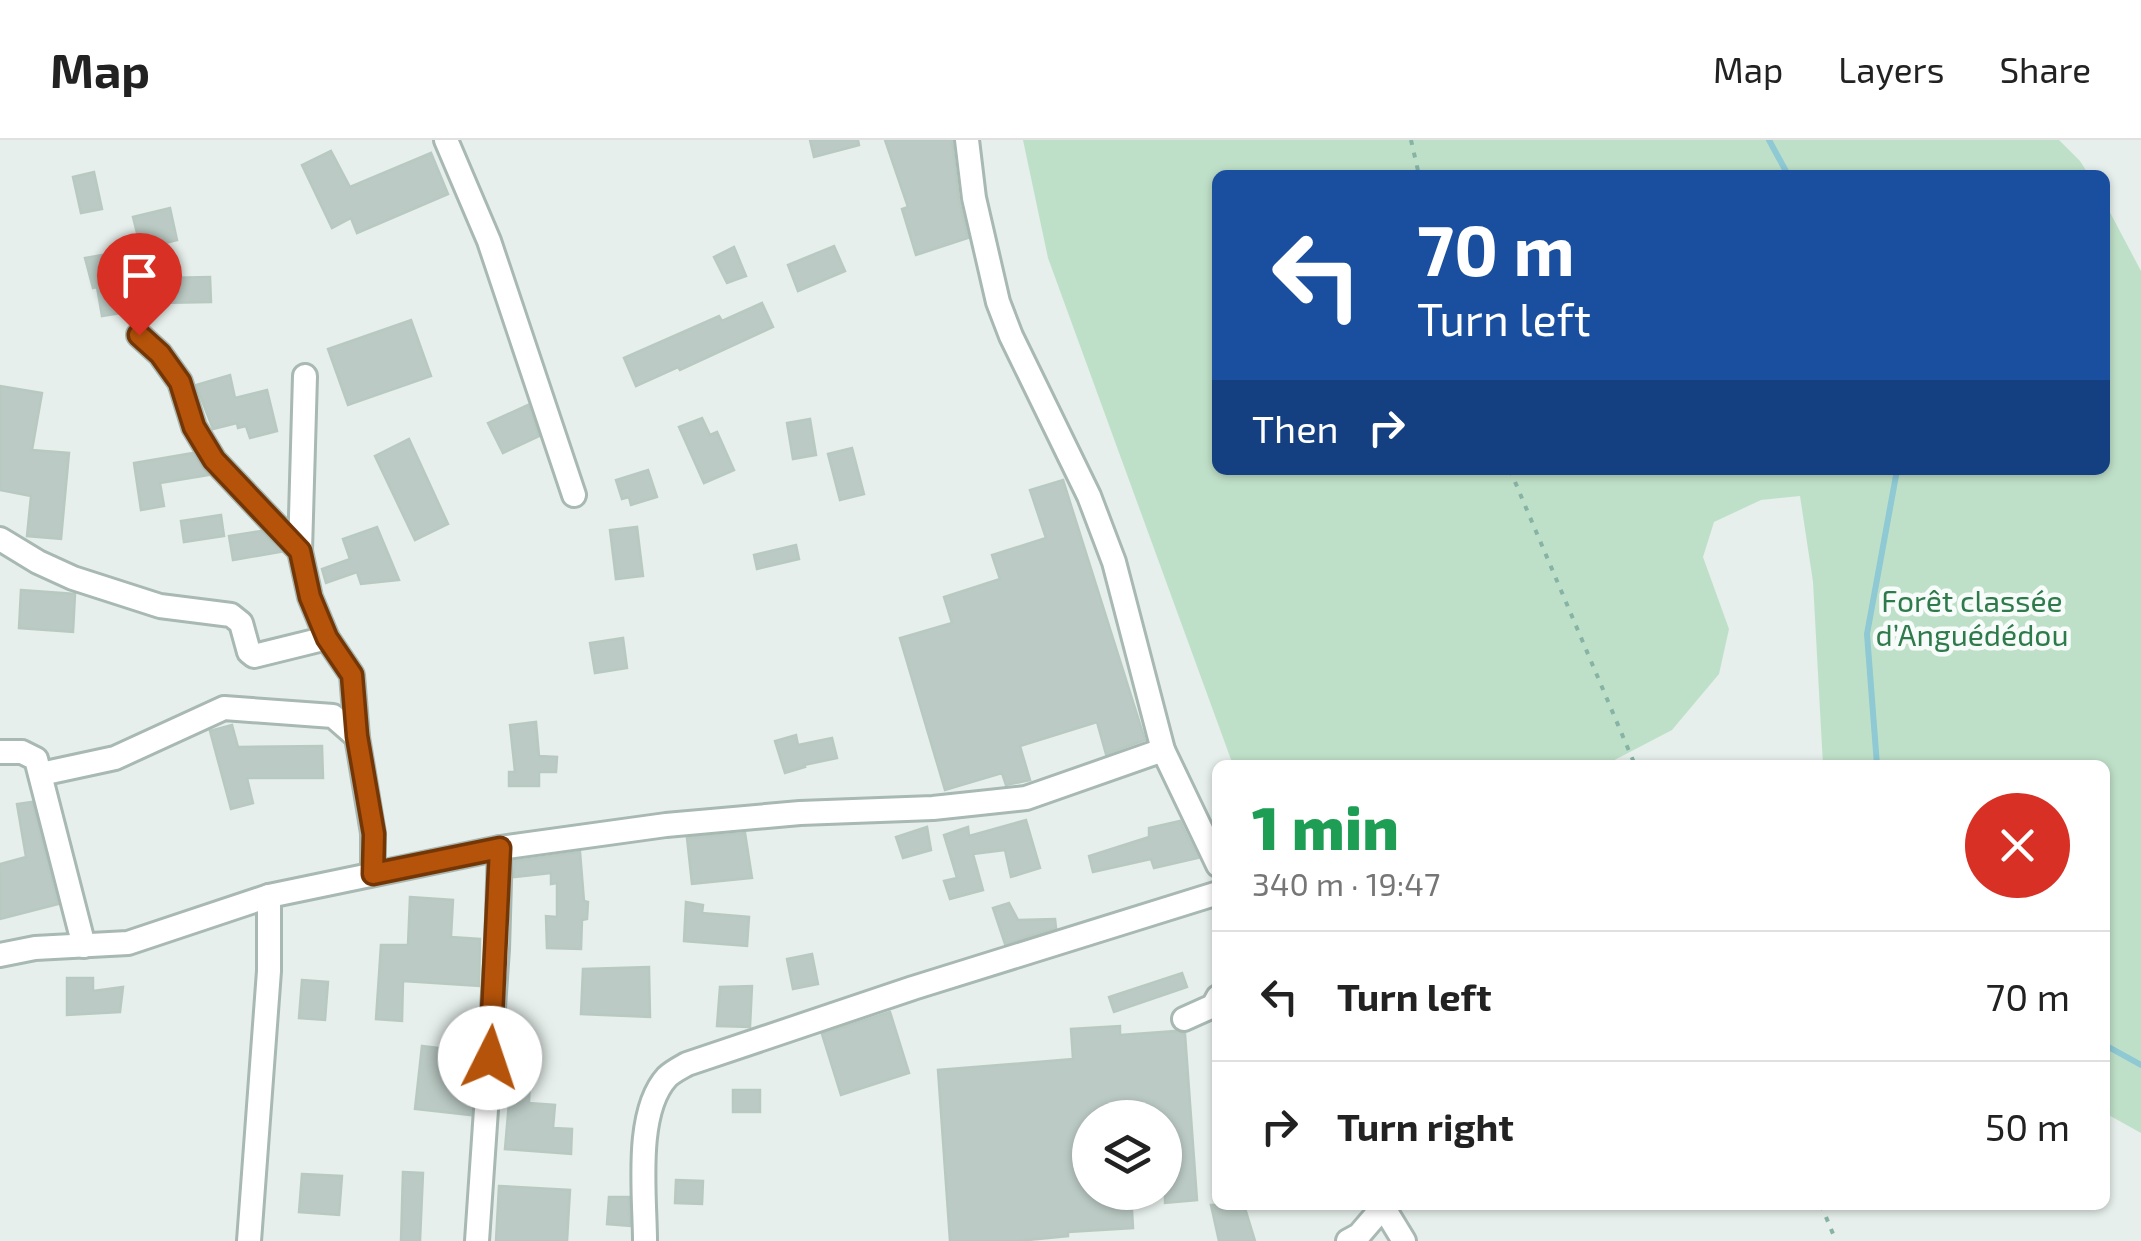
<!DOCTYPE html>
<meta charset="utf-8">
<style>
body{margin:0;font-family:"Exo 2",sans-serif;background:#f2f2f2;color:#222;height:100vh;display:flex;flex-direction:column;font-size:38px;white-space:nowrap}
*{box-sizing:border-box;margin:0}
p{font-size:32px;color:#767676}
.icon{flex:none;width:55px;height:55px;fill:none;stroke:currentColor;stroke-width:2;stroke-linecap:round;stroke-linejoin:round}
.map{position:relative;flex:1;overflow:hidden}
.side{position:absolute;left:1212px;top:620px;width:898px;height:450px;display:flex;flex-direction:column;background:#fff;border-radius:15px;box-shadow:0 2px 8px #0004}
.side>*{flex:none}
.guide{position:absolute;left:1212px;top:30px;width:898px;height:305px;border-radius:15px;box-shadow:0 2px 8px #0004;background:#1a4fa0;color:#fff;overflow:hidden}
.buttons{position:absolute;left:1072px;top:960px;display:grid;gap:20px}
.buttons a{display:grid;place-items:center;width:110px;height:110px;border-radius:50%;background:#fff;box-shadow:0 2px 8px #0004;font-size:50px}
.pin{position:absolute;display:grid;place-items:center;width:85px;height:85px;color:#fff;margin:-102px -42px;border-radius:50% 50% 50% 0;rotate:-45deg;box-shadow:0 0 10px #0007}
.pin .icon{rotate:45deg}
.me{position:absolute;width:110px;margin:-55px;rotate:4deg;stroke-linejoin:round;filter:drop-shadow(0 0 8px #0008)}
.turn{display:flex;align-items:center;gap:35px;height:210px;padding:0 40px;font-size:45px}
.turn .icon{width:130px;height:130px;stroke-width:2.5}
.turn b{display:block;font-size:70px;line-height:85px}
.then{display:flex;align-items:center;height:95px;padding:0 40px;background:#0003;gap:20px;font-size:38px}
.round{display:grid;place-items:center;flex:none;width:105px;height:105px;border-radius:52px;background:#f2f2f2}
.headline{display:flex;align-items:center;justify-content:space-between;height:170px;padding:0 40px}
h1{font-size:60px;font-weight:800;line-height:75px;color:#1e9e55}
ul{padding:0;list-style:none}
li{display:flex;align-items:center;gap:30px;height:130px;padding:0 40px;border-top:2px solid #e0e0e0}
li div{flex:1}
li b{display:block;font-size:38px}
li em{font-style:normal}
header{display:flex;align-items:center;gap:60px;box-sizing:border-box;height:140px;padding:0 50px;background:#fff;border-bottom:2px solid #e0e0e0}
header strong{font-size:48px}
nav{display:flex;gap:55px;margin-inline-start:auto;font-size:35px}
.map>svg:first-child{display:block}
.green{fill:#bfe0c8}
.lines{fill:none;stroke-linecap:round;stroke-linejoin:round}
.stream{stroke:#8ec9d4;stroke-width:6}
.building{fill:#bbcac4;stroke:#b8c9c2;stroke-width:2.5}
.minor-casing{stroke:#a8b8b2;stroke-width:28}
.path{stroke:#86b3a5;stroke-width:4;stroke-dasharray:5 8;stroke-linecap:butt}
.minor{stroke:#fff;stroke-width:22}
.route-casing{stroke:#753606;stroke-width:25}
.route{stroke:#b45309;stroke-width:18}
.labels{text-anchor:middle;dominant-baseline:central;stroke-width:9;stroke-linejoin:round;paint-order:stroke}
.park-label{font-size:30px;fill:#2d7a4b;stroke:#f7fbf9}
</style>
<header>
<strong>Map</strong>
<nav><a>Map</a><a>Layers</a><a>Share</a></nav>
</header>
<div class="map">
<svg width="2141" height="1101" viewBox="0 0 2141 1101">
<rect width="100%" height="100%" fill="#e6efeb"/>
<polygon class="green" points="1023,0 2059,0 2080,21 2089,35 1218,35 1218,330 2105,330 2105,63 2141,131 2141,993 2105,973 2105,625 1823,625 1813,442 1800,356 1761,360 1714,382 1703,417 1729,489 1719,534 1672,590 1605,625 1233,625 1048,118"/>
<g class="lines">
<g class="stream">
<polyline points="1769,0 1788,35"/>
<polyline points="1877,625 1867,494 1897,330"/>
<polyline points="2105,905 2141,925"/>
</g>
</g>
<g class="building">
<polygon points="810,0 858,0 859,5 814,17"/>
<polygon points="885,0 952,0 959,60 968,98 916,115 902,69 908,67"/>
<polygon points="331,11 350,47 431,13 448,54 357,93 351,78 332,88 302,25"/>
<polygon points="94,32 102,69 81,73 73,37"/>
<polygon points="170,68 177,100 141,109 133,77"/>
<polygon points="834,106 845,131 798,151 788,125"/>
<polygon points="734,107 746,136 727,143 714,117"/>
<polygon points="114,113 120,144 161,138 210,137 211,162 158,163 158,167 102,176 97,147 93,148 85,118"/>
<polygon points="762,163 773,187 680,230 678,227 636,246 624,218 719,176 722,181"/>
<polygon points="411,180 431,236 348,265 328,209"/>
<polygon points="230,235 235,258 267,250 277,291 250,298 246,286 238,288 237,283 213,289 196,245"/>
<polygon points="0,246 42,253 32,310 69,313 61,399 27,396 31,356 0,350"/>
<polygon points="528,265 539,296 503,313 488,283"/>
<polygon points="702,278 710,295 717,292 734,330 704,343 679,287"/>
<polygon points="810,279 816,315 793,319 787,283"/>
<polygon points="409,299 448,384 415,400 375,316"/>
<polygon points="852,308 864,354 840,360 828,314"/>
<polygon points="192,313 208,335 160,343 164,366 141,370 134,323"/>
<polygon points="648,330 657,357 631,365 629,357 622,359 616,340"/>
<polygon points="1063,340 1145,600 1106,614 1097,582 1020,606 1030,640 1006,645 1002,633 945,650 900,498 952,483 944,457 1000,439 992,415 1046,398 1030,350"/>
<polygon points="221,375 224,396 184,402 181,381"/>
<polygon points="377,387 399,440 361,444 357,432 326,443 322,429 350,419 343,399"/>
<polygon points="637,387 643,436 616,439 610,390"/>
<polygon points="261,391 280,412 233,420 229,396"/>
<polygon points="796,405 799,419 757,429 754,415"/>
<polygon points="21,450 75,454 73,492 19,488"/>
<polygon points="623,498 627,528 595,533 590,503"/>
<polygon points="536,582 539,616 557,617 556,632 539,632 539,646 509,646 509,632 515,632 510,585"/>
<polygon points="232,585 238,607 322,606 323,638 247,638 253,663 231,669 210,591"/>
<polygon points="796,595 798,605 832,598 837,618 804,625 805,627 785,633 775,601"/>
<polygon points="32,662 58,764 0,779 0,724 26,717 17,664"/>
<polygon points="1026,680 1040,728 1011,737 1005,710 973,714 983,750 950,759 944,741 957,738 944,695 968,687 969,696"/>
<polygon points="1180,681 1198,718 1154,728 1151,719 1093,732 1089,716 1149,697 1149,688"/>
<polygon points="927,687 931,710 903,718 896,697"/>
<polygon points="745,693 752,738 692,744 687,698"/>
<polygon points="580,712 584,761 588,762 587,779 582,780 581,809 547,808 546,776 557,777 557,743 551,744 551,733 514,737 515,721"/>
<polygon points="410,757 453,760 451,797 480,799 479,846 403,841 402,881 376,879 381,805 408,805"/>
<polygon points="686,762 703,765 702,773 749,777 747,806 684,801"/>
<polygon points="1009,763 1018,780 1055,779 1056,788 1005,804 993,768"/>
<polygon points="812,814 818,844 793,849 787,819"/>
<polygon points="649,827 650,877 581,874 583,829"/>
<polygon points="1182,833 1187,847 1114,872 1109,857"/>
<polygon points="67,838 93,838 93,851 123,847 120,872 67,875"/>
<polygon points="302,840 328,842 325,880 299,878"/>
<polygon points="752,846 750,887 717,886 720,847"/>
<polygon points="890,872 909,933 841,955 822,894"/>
<polygon points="1120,886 1120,895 1175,891 1185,894 1197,1060 1165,1063 1165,978 1090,978 1090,1052 1131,1052 1133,1088 1068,1092 1068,1096 1018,1101 950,1101 938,930 1073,919 1071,889"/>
<polygon points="422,906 473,912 471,975 415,969"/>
<polygon points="505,938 530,938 529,963 555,965 553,988 572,989 571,1014 505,1009 509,962 502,962"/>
<rect x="733" y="950" width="27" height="22"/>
<polygon points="403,1032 423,1033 420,1101 401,1101"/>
<polygon points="302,1034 342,1036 339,1075 299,1072"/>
<polygon points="676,1040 703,1041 702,1064 675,1063"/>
<polygon points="499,1046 570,1050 567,1101 496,1101"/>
<polygon points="609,1057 629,1057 630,1086 607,1084"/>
<polygon points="1211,1065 1244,1065 1255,1101 1219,1101"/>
</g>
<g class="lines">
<g class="minor-casing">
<g id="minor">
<polyline points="446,0 489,101 574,355"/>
<polyline points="967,0 974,58 998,162 1011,196 1089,356 1114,422 1163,610 1218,725"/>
<polyline points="139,195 160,214 180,242 194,287 214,320 300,411"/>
<polyline points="305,236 300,411 310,457 327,498 352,535 357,597 373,693 373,734"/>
<polyline points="0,399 38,422 73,438 160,466 231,475 241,483 249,512 254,516 327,498"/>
<polyline points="0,612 22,612 36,619 84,806"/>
<polyline points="41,634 115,618 224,568 333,576 357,597"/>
<polyline points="0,815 35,808 128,803 269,756 500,708 666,685 800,673 933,668 1026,658 1163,610"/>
<polyline points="1184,879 1213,866 1218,857"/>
<polyline points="1382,1065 1404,1101"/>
<polyline points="249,1101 269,831 269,756"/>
<polyline points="477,1101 497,809 500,708"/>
<path d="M645,1101C645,1056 634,973 667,937C672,932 680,928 687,924L913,848L1218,753"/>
<polyline points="1348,1101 1359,1095 1383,1067"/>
</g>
</g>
<g class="path">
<polyline points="1411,0 1419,35"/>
<polyline points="1510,330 1635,625"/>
<polyline points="1821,1065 1836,1101"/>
</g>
<use href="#minor" class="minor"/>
</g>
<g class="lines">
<g class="route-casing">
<polyline id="route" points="139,195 160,214 180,242 194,287 214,320 300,411 310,457 327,498 352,535 357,596 374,694 373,734 500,708 490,918"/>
</g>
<use href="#route" class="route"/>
</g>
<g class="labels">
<g class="park-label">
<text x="1972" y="460">Forêt classée<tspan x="1972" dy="34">d’Anguédédou</tspan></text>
</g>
</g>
</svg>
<div class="buttons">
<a><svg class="icon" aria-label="layers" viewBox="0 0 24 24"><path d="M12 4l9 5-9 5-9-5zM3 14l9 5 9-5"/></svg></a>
</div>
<div class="pin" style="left:139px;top:195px;background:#d93025"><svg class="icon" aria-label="arrive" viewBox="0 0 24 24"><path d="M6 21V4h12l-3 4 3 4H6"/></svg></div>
<svg class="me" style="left:490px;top:918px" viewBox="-20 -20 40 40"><circle r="19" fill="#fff"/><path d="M0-13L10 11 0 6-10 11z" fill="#b45309"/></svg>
<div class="guide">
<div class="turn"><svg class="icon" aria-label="left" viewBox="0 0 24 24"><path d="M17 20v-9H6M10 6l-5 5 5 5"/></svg><div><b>70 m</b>Turn left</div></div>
<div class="then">Then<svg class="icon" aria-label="right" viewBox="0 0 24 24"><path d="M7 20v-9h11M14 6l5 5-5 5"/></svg></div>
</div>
<section class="side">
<div class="headline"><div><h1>1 min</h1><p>340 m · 19:47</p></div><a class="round" style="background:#d93025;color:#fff"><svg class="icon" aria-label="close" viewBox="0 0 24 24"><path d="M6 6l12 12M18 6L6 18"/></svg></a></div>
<ul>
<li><svg class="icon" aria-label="left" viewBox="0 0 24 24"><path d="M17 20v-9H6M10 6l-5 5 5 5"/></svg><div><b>Turn left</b></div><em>70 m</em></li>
<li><svg class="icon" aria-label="right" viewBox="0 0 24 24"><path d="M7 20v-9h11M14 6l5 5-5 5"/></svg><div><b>Turn right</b></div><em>50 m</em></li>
</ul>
</section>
</div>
